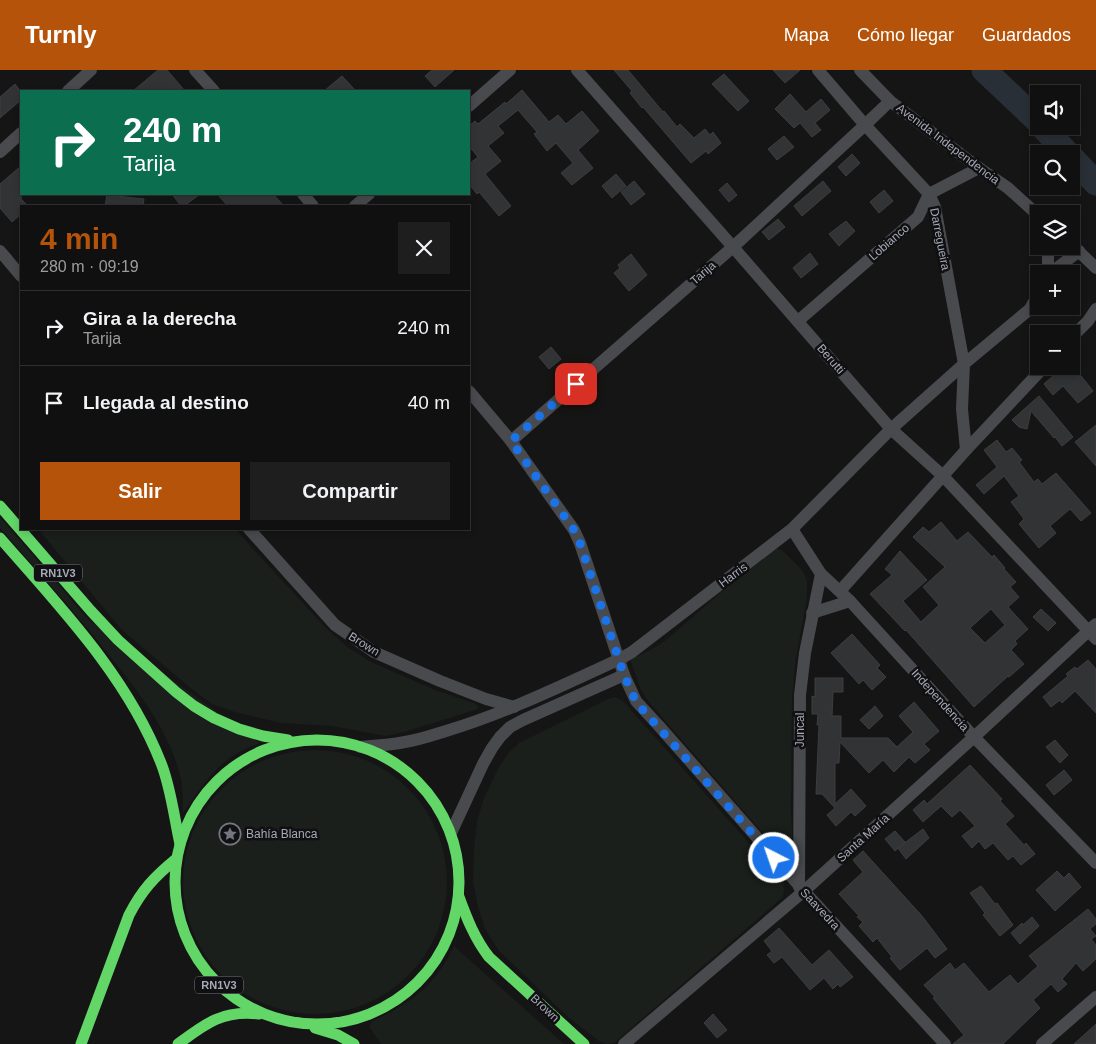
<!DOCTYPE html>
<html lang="es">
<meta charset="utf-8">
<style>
body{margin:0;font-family:Helvetica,sans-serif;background:#1e1e1e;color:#f1f3f6;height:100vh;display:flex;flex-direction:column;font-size:19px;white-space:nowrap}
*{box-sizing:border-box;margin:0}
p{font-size:16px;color:#9c9d9f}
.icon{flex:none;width:28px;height:28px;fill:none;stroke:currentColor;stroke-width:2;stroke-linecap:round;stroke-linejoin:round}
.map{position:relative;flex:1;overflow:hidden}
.drawer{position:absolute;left:20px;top:135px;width:450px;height:325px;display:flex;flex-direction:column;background:#101010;border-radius:0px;box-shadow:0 2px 8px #0003,0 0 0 1px #303030}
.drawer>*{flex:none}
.hud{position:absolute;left:20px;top:20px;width:450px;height:105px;border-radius:0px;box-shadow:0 2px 8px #0003,0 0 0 1px #303030;background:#0b6e4f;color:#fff;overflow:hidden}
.tools{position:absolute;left:1030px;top:15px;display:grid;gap:10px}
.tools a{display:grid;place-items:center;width:50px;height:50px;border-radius:0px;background:#101010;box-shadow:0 2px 8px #0003,0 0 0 1px #303030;font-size:25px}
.pin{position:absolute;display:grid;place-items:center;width:42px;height:42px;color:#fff;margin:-21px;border-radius:10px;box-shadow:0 2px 8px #0006}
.me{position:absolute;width:55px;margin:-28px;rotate:319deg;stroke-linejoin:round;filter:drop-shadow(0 0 4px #0008)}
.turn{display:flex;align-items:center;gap:18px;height:105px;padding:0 20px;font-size:22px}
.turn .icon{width:65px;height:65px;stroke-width:2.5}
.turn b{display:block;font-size:35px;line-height:42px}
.round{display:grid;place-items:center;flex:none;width:52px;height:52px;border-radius:0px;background:#1e1e1e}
.summary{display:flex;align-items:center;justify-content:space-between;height:85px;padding:0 20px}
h1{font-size:30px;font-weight:700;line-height:38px;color:#b45309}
.primary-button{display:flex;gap:10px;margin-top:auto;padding:10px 20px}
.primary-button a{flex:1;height:58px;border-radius:0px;background:#b45309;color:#fff;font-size:20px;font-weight:700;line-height:58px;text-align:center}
.primary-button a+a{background:#1e1e1e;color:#f1f3f6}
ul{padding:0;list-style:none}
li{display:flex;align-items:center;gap:15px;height:75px;padding:0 20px;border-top:1px solid #303030}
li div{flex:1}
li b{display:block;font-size:19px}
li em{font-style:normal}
header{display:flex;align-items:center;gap:30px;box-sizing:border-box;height:70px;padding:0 25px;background:#b45309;color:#fff}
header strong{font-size:24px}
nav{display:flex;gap:28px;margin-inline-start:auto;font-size:18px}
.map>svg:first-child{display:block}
.green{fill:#1a1f1b}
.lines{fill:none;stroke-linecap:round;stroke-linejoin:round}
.river{stroke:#292f37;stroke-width:25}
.building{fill:#323335;stroke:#3e3e41;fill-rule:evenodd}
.street{stroke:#494a4e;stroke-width:12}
.fast{stroke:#63d668;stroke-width:11}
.route{stroke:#1a73e8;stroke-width:9;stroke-dasharray:0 16.2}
.labels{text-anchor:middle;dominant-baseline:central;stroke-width:5;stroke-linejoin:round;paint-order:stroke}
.shield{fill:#100f11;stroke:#797c84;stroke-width:1}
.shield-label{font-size:11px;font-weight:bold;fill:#a6aab6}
.street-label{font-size:12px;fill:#a6aab6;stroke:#100f11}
.poi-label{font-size:12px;fill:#a6aab6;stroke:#100f11;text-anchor:start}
</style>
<header>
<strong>Turnly</strong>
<nav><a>Mapa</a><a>Cómo llegar</a><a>Guardados</a></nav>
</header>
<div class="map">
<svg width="1096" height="974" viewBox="0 0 1096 974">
<rect width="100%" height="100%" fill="#151515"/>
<g class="green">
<path d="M0,447L88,549L260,673C219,687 207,710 183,743C183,730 183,717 180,705C168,659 138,621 109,585C74,541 37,500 0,458Z"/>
<polygon points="38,459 235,459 325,557 346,576 371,592 435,620 474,633 478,636 478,639 404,662 386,666 332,656 281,653 235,642 212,634 188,616 122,560"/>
<polygon points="774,479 779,479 783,481 803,501 807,511 807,528 795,594 792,630 791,739 793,785 791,791 789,792 786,790 648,631 641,620 630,589 649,581 666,570 769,481"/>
<polygon points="615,627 623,631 783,811 784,819 783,827 614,973 607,974 599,971 568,947 499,881 485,859 478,837 473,811 474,778 477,751 484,728 498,699 509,682 519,673 608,629"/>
<circle cx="315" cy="812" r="132"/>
<path d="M454,876L564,974H381L369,957L372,951C409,935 437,914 454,876Z"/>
</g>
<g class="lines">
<g class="river">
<polyline points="984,0 1039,52"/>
<polyline points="1042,56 1068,84"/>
<polyline points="1071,87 1096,113"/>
</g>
</g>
<g class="building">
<polygon points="158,0 167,0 185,21 133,21"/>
<polygon points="432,0 454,0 435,17 425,6"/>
<polygon points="614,0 628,0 663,42 664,41 677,57 680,54 694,68 705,59 710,65 713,62 721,73 708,84 706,81 691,93 643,37 642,38 630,23 632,21"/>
<polygon points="773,0 800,0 785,13"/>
<polygon points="724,4 749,31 738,41 712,14"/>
<polygon points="342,6 356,21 324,21"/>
<polygon points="15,14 21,22 21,30 0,48 0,27"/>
<polygon points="522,20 549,52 558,45 566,54 582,41 599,61 578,80 593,98 572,115 561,103 573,93 556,73 547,81 534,64 537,62 518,40 498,56 504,63 488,76 501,91 485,104 511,136 499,146 479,122 477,124 469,114 469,94 478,87 469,76 469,56 475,51 478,54 505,32 506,34"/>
<polygon points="790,24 806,42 821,29 830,40 815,53 821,60 812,67 800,53 794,58 775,39"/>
<polygon points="784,66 794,77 777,90 768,79"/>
<polygon points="852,84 860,93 846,106 838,97"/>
<polygon points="21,96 21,129 28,136 21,136 21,144 12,152 0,138 0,114"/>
<polygon points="616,104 626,116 612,128 602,116"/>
<polygon points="634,111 645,124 631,135 621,122"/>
<polygon points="823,111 831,121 802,146 794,136"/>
<polygon points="727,113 737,125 729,132 719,120"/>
<polygon points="884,120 893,131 879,143 870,132"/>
<polygon points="172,124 200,124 184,136 181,136"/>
<polygon points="217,124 273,124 284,136 228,136"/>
<polygon points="107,125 144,129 143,136 105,136"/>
<polygon points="778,149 785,157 769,170 762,162"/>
<polygon points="846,151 855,161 839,176 829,164"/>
<polygon points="810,183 818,194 801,208 793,198"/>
<polygon points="631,184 647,205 629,221 614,203 620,198 618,195"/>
<polygon points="551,277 561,289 549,299 539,287"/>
<polygon points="1064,296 1073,296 1093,321 1078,333 1063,316 1053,325 1044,314"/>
<polygon points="1039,326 1073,367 1062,376 1055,367 1054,368 1031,341 1027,359 1019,357 1012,350"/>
<polygon points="1096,355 1096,396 1075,372"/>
<polygon points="997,370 1006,382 1012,378 1022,390 1019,392 1034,412 1038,409 1042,414 1056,403 1091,443 1081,451 1070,439 1050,456 1056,463 1039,478 1019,454 1024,449 1011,432 1019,426 1004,406 984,424 976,415 997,397 984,380"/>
<path d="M941,452L957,471L968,462L992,487L994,485L1005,498L1004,499L1016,512L1010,517L1019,527L1008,537L1028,559L1015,571L1017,574L1011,580L1024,594L1009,607L1008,606L974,637L906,560L905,561L870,524L892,505L885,499L900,481L927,510L903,531L921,552L939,535L923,517L945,497L913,467L923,457L929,462ZM991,539L1005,555L985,573L970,558Z"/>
<polygon points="1041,539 1056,553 1048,561 1033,547"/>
<polygon points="852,564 880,595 877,598 886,607 872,620 863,610 859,614 831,583"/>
<polygon points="1088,590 1096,599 1096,643 1075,621 1062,633 1060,630 1051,637 1043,627 1068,606 1066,604 1075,597 1077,599"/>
<polygon points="815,608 843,608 843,622 833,622 832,646 841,646 841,668 888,668 897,677 913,662 899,646 914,632 939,661 924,674 930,680 915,693 909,687 894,702 883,690 869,703 840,672 839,693 835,693 835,734 851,719 866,736 855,746 851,742 836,756 827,745 835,738 822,724 816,724 819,655 817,655 818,644 812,644 812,626 815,627"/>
<polygon points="875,636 883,646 869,659 860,650"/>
<polygon points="1055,670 1068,685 1060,693 1046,677"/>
<polygon points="970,695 1002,729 1000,731 1014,746 1005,754 1024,775 1026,773 1035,784 1021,795 1013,786 1008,790 993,773 985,779 979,771 972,778 962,766 975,756 960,740 952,747 941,736 923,752 913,740 924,730 927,734"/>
<polygon points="1064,700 1072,710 1054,725 1046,715"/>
<polygon points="923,759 929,768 906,789 898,778"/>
<polygon points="895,761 905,772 895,781 885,769"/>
<polygon points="863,781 922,846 947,879 935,888 927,878 900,900 890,888 892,887 877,868 873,872 859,856 863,852 857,847 859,846 839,824 863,802 853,790"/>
<polygon points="1057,801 1064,808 1069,803 1081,817 1055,841 1036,820"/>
<polygon points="981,816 995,834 997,833 1013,855 1000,866 983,845 985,843 970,823"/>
<polygon points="1088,839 1096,849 1096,854 1090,859 1096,866 1091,869 1096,875 1096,889 1083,901 1076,893 1062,909 1067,914 1058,922 1051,914 1033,930 1040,938 1003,974 953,974 964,965 933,928 935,927 924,915 950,893 955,900 964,893 989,922 1010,905 1018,914 1038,896 1029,886"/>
<polygon points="1032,847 1039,856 1020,874 1011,863 1022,853 1023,855"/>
<polygon points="779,858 812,895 829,880 853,907 840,917 838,914 833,919 824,908 810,920 782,887 774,893 767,885 772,881 764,871"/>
<polygon points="713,944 727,960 717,968 704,953"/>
<polygon points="1096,954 1096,974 1074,974"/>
</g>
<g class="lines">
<g class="street">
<polyline points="195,0 214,21"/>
<polyline points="577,0 733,177 891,359 943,406 1096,569"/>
<polyline points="818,0 865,55 929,124 935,137 964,294 962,339 966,380"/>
<polyline points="860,0 890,31 979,98 1008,118 1039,146"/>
<polyline points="68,21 91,0"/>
<polyline points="469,36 510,0"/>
<polyline points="0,82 21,63"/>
<polyline points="303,124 313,136"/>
<polyline points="355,136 369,124"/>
<polyline points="1071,174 1096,198"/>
<polyline points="1046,176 1048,186 1048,204"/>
<polyline points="0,181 21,206"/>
<polyline points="1050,204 1052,202 1079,181"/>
<polyline points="798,251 918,147 929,124 979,98"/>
<polyline points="1071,268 1088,251 1096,239"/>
<polyline points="469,321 511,371 574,460 580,473 624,605 636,631 659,656 804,821 945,974"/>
<polyline points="511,371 733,177 865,55 890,31"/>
<polyline points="249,459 335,555 374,582 440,611 486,629 514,637"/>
<polyline points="792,459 821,504 850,531 974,667 1096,793"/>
<polyline points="840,521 966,380 1045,296"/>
<polyline points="812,543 850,531"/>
<path d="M360,677C375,676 390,675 405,672C419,670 433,665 446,661C506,643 563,615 620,589L632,582L792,459L891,359L964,294L1030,239L1039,223"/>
<polyline points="451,763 483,694 492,678 500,667 510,657 523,650 624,605"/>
<polyline points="799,817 800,625 805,583 821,504"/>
<polyline points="624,974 804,821 974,667 1096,554"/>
<polyline points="1042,974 1096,927"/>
</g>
<g class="fast">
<polyline points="0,436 91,541 118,570 176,622 194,636 214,648 239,659 263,666 288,670"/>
<path d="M0,468C60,537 127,606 161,693C171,718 174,747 180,774"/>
<circle cx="317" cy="812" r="142"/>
<path d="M459,827C467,849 475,869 489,887L584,974"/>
<polyline points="315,958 338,965 354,974"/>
<path d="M81,974L129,845C142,820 154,807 176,789"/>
<path d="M178,974C206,953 223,940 259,944"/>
</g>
</g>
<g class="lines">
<polyline class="route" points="576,314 511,371 574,460 580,473 624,605 636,632 774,788"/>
</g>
<defs>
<g id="sight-ring" transform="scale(1.125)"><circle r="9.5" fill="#100f11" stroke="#73767e" stroke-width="1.5"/><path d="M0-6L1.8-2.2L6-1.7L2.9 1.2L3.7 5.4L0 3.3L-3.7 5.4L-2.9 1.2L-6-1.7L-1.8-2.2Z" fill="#73767e"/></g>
</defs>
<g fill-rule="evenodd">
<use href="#sight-ring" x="230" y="764"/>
</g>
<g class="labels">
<g class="shield">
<rect x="34" y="494.5" width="48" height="17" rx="4"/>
<rect x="195" y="906.5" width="48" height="17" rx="4"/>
</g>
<g class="shield-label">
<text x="58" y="503">RN1V3</text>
<text x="219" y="915">RN1V3</text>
</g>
<g class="street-label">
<text transform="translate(948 74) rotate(37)">Avenida Independencia</text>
<text transform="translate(940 169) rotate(79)">Darregueira</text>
<text transform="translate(889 172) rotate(-41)">Lobianco</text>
<text transform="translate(703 203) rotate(-41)">Tarija</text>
<text transform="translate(831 289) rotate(49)">Berutti</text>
<text transform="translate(733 505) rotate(-37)">Harris</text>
<text transform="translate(364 574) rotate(32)">Brown</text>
<text transform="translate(940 630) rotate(48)">Independencia</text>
<text transform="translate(800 660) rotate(-90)">Juncal</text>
<text transform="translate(863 768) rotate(-42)">Santa María</text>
<text transform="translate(820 839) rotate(47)">Saavedra</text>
<text transform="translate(545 938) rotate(43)">Brown</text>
</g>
<g class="poi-label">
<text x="246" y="764">Bahía Blanca</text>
</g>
</g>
</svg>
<div class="tools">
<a><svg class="icon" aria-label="sound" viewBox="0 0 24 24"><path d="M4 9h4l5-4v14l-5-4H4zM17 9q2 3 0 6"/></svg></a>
<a><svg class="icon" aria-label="search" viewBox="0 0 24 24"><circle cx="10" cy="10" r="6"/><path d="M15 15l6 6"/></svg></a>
<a><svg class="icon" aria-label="layers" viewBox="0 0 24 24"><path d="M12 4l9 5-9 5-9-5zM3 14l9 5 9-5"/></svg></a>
<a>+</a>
<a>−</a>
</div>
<div class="pin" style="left:576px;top:314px;background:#d93025"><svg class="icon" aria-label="arrive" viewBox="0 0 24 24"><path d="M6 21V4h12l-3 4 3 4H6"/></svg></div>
<svg class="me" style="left:774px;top:788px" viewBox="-20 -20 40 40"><circle r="17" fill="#1a73e8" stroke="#fff" stroke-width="3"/><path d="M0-11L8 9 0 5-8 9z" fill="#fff"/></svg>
<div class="hud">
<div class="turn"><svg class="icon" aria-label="right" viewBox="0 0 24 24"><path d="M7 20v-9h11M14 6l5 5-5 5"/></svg><div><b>240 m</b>Tarija</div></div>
</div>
<section class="drawer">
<div class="summary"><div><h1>4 min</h1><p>280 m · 09:19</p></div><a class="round"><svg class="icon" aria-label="close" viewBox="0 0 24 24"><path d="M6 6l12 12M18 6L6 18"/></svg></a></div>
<ul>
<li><svg class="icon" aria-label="right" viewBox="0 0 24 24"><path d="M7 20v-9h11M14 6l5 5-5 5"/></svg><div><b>Gira a la derecha</b><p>Tarija</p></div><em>240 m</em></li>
<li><svg class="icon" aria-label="arrive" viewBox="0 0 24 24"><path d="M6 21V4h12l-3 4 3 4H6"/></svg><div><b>Llegada al destino</b></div><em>40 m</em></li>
</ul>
<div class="primary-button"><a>Salir</a><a>Compartir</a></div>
</section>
</div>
